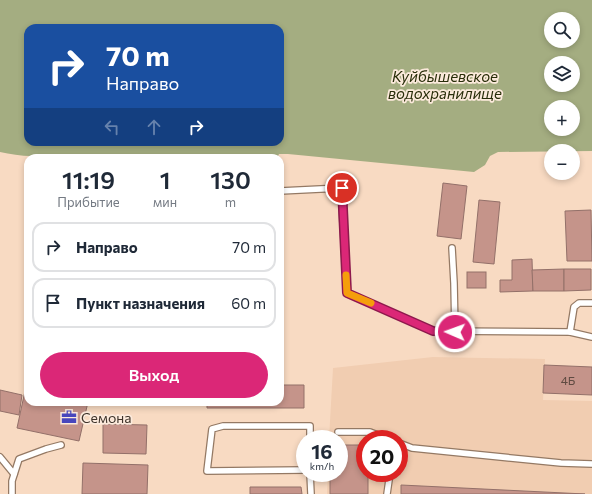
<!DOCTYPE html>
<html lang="ru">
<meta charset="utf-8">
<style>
body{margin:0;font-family:Commissioner,sans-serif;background:#f6f6f7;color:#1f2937;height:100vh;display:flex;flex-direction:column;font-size:15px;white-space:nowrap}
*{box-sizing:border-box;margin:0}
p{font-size:13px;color:#747a83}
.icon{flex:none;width:22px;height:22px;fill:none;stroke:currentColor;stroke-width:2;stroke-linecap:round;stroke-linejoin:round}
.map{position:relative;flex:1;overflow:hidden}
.side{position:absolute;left:24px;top:154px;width:260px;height:252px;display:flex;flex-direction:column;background:#fff;border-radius:12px;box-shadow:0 2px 6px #0003}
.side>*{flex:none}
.hud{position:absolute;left:24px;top:24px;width:260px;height:122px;border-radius:12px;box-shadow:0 2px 6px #0003;background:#1a4fa0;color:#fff;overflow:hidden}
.fabs{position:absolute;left:544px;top:12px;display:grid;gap:8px}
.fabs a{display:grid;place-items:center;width:36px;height:36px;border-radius:50%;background:#fff;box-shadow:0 2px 6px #0003;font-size:20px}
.speed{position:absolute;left:296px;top:430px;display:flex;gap:8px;font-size:20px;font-weight:700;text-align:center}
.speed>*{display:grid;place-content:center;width:52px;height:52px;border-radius:50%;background:#fff;box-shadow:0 2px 6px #0003;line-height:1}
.speed small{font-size:10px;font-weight:400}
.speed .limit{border:6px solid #d22;background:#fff;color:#111}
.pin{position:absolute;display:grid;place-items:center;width:34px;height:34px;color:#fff;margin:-17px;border:2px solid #fff;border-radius:50%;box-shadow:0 1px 4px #0007}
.me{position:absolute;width:44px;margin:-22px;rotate:272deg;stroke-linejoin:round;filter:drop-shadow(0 0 3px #0008)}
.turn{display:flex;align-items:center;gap:14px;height:84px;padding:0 16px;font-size:18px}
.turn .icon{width:52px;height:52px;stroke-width:2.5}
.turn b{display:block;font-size:28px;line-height:34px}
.lanes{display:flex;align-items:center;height:38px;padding:0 16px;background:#0003;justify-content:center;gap:20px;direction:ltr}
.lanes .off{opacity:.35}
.eta{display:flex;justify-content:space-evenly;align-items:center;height:68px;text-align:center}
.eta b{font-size:24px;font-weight:600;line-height:28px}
.cta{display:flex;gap:8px;margin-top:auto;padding:8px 16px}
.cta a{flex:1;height:46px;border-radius:24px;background:#db2777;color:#fff;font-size:16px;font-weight:600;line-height:46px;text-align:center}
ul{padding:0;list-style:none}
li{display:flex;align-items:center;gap:12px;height:50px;margin:0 8px 6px;padding:0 8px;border:2px solid #e0e1e3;border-radius:12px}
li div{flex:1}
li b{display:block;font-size:15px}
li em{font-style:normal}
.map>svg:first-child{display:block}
.built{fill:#f1cdb1;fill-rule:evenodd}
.water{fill:#a4ad81;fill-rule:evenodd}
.building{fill:#c5948a;stroke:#937069}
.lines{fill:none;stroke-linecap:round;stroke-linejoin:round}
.lane-casing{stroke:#947964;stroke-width:8}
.lane{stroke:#fff;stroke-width:5.5}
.route-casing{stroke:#8e194d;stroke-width:10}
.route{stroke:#db2777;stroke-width:7}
.slow{stroke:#f59e0b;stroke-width:7}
.labels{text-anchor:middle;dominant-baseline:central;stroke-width:3.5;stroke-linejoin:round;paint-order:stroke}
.number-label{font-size:12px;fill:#604b42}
.poi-label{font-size:14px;fill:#3e332a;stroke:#fceadc;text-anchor:start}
.water-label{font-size:15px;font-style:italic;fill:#282d09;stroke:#fceadc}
</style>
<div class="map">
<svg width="592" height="494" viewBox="0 0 592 494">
<rect width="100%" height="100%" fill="#f8dac2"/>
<path class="built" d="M433,357L545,359L543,400L592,401V494H327L328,473H339V439H329L333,368ZM365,439H399V473H365Z"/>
<path class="water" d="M0,0H592V151L498,152L490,156L485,165L474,172L288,154H279L277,158H146C108,152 69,157 31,156C21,156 10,154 0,152ZM551,19H573V41H551ZM28,28H280V142H28ZM551,63H573V85H551ZM551,107H573V129H551Z"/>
<g class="building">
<polygon points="443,183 467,186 461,239 437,236"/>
<polygon points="479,200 500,202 494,264 473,262"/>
<polygon points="591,210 592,261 567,261 565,211"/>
<polygon points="532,259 533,291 500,292 500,280 512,280 512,260"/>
<polygon points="564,269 564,291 533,291 532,270"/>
<polygon points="564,269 591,269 591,290 564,291"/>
<rect x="467" y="272" width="19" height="16"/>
<polygon points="544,365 592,367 592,395 543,393"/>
<polygon points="280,385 304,385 304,408 207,408 207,402 280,402"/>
<polygon points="0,390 22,395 19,415 0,411"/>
<polygon points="25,391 28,392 28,402 88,402 79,441 17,428"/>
<polygon points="103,424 147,425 146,454 103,453"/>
<polygon points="339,445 365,445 365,473 368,473 368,494 330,494 330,473 339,473"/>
<polygon points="83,463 148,465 147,494 82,494"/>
<polygon points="401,485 585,494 401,494"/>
<polygon points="250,487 301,487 302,494 250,494"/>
</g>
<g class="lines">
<g class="lane-casing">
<g id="lane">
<polyline points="280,191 341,188 347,293 433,331 570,332 592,337"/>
<polyline points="452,248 454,283 455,332"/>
<polyline points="570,332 574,307 579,303 592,303"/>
<polyline points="338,432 370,432 388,439"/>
<polyline points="399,443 412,448 561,463 592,464"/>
<polyline points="0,457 14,474"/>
<polyline points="305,470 207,471 212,429 223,426 310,426 310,439"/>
<polyline points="310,473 311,494"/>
<polyline points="12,494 12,481 19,459 46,449 61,445"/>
<polyline points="387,494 390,473"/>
</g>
</g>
<use href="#lane" class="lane"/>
</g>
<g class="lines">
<g class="route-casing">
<polyline id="route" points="342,188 347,293 433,331 455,332"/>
</g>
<use href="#route" class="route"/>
<polyline class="slow" points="346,275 347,293 371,303"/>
</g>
<defs>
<g id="office-bare" transform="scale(1.2)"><path d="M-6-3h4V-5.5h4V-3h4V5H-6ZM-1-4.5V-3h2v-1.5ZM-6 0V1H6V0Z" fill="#4846bc" stroke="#fceadc" stroke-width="2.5" paint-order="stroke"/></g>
</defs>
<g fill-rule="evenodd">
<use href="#office-bare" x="69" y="417"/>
</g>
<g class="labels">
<g class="number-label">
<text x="568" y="380">4Б</text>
</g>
<g class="poi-label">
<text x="81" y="417">Семона</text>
</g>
<g class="water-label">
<text x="445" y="76">Куйбышевское<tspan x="445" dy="17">водохранилище</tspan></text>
</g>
</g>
</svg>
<div class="fabs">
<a><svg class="icon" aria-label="search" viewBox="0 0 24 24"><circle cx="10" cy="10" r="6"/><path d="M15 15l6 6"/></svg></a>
<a><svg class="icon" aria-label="layers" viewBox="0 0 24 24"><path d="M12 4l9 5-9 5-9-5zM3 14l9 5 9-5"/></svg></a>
<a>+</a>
<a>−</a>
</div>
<div class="speed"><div>16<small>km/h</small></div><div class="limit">20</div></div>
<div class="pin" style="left:342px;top:188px;background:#d93025"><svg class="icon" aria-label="arrive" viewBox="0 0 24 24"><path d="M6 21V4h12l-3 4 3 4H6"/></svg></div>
<svg class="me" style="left:455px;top:332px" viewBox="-20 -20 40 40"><circle r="17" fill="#db2777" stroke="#fff" stroke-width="3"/><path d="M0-11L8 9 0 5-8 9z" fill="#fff"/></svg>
<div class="hud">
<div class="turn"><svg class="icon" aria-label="right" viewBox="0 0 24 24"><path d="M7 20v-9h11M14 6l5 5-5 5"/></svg><div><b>70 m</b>Направо</div></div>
<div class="lanes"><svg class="icon off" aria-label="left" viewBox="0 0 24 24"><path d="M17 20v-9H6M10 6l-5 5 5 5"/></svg><svg class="icon off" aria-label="ahead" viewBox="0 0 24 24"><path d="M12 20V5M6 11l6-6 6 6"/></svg><svg class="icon" aria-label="right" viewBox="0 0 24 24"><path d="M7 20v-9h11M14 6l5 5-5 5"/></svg></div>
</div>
<section class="side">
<div class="eta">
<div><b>11:19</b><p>Прибытие</p></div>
<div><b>1</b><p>мин</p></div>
<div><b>130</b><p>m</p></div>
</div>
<ul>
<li><svg class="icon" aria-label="right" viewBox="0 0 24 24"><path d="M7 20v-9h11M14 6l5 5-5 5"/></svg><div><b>Направо</b></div><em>70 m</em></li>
<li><svg class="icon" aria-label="arrive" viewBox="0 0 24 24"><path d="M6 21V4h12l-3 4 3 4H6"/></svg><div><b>Пункт назначения</b></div><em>60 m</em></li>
</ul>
<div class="cta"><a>Выход</a></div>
</section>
</div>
